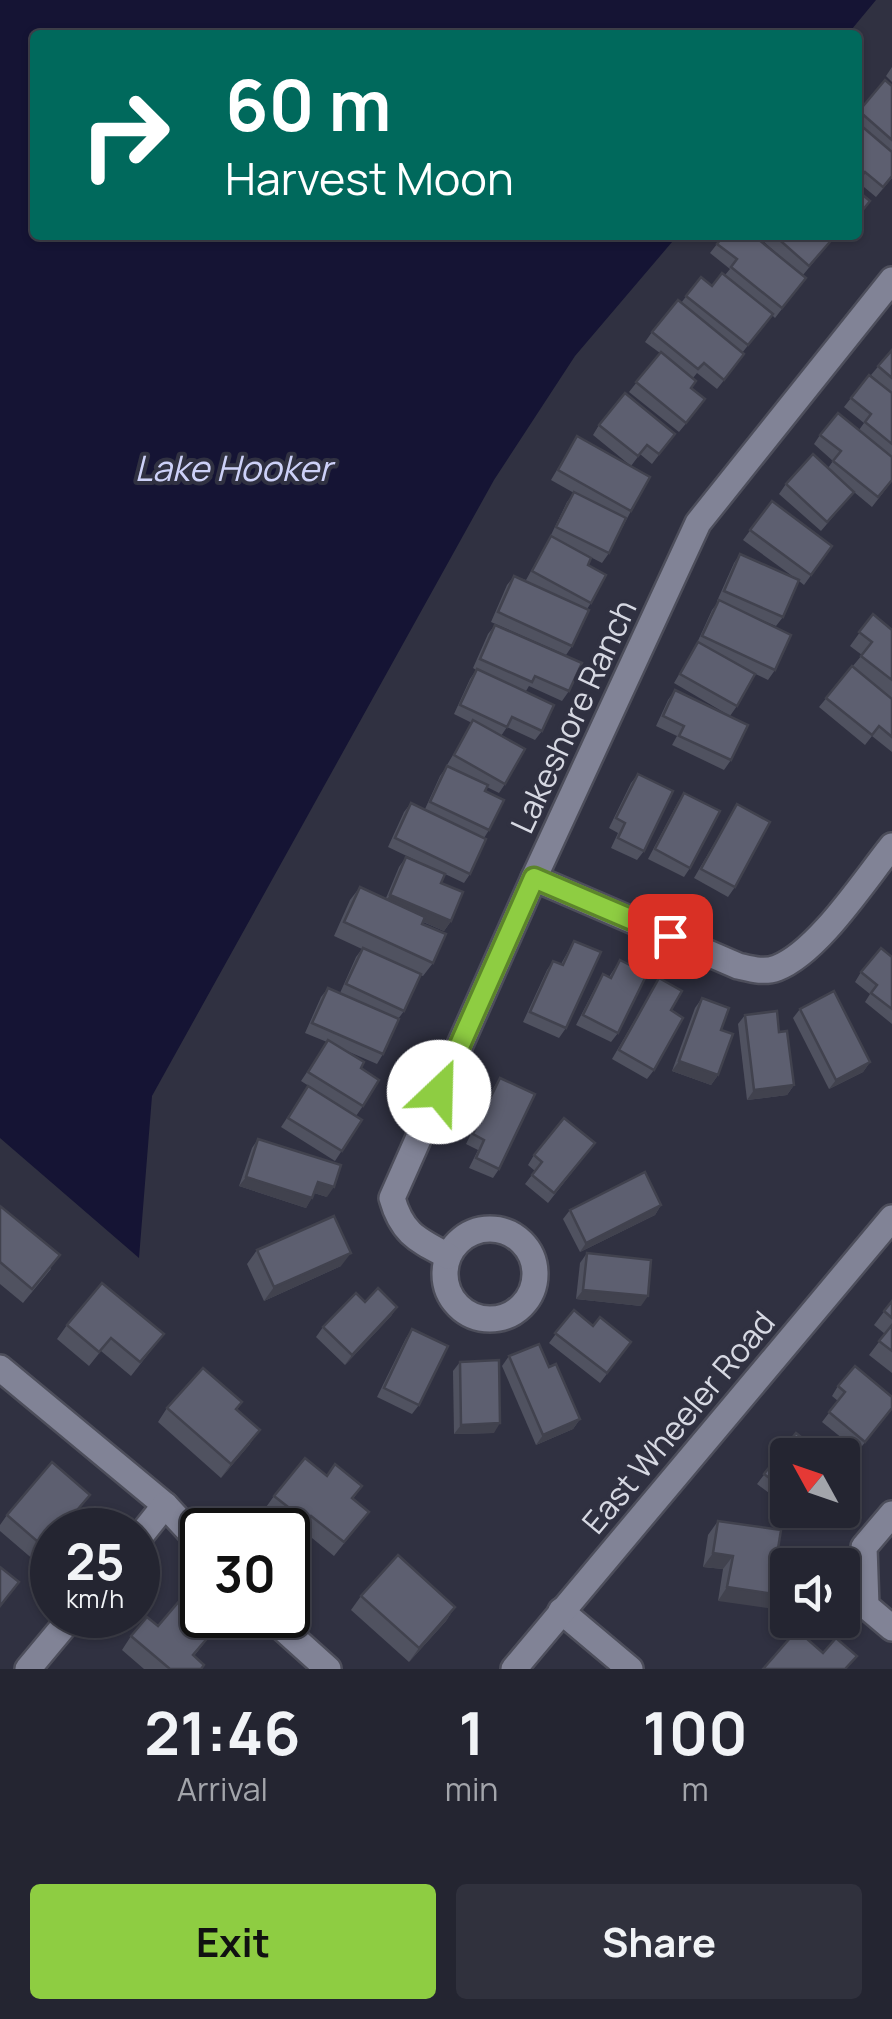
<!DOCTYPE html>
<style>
body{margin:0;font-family:Manrope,sans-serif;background:#30313d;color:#f1f3f6;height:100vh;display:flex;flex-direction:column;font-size:38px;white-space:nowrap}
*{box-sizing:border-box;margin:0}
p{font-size:32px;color:#a3a5ab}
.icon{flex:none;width:55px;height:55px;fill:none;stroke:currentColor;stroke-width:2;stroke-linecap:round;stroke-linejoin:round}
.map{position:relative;height:1669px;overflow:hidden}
.sheet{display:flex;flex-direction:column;background:#242531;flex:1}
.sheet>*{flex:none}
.hud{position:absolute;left:30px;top:30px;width:832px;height:210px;border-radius:10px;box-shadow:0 2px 8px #0004,0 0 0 2px #41424d;background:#00695c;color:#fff;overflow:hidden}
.needle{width:65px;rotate:310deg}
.buttons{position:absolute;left:770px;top:1438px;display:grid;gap:20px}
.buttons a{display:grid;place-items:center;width:90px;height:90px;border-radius:10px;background:#242531;box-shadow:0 2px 8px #0004,0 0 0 2px #41424d;font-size:50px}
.speed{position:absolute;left:30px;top:1508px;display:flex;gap:20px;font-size:50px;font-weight:700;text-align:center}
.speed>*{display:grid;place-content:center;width:130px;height:130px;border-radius:50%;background:#242531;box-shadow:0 2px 8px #0004,0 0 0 2px #41424d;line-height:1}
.speed small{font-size:25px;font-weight:400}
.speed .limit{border:5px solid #111;border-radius:15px;background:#fff;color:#111}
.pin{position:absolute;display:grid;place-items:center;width:85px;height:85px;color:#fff;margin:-42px;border-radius:20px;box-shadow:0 5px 15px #0006}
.me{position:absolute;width:110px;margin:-55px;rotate:24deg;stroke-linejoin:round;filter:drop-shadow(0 0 8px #0008)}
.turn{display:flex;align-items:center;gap:35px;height:210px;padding:0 30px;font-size:45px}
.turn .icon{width:130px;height:130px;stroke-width:2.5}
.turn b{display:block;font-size:70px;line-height:85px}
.eta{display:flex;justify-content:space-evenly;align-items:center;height:170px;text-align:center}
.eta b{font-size:60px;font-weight:700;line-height:70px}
.cta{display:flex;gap:20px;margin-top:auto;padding:20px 30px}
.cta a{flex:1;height:115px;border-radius:10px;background:#8ecd42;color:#111;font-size:40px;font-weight:700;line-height:115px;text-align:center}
.cta a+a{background:#30313d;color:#f1f3f6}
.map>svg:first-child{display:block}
.water{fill:#151434}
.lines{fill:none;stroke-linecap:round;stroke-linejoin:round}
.minor-casing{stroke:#4d4e5b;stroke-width:30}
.minor{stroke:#818396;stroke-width:25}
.wall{fill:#505260}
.shaded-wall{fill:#41424e}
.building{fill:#5d5f70;stroke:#41424e;stroke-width:2.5}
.route-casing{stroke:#5c852b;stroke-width:25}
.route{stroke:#8ecd42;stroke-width:18}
.labels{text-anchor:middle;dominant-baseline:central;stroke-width:8;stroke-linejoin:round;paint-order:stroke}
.street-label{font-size:32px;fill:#d6d8e2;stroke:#303141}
.water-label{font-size:35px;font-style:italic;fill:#cdd1f8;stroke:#303141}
</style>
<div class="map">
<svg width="892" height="1669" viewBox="0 0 892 1669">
<rect width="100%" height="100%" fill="#303141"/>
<polygon class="water" points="0,0 876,0 847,35 35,35 35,235 678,235 575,356 494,480 152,1096 139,1258 0,1138"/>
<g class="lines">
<g class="minor-casing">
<g id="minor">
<path d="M534,878L738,966C751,969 764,973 777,968C818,952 863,882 892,846"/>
<circle cx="490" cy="1274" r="45"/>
<path d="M448,1256C418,1240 402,1234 392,1198L534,878L698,523L892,280"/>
<polyline points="0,1368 165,1505 202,1545"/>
<polyline points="892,1514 864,1547 866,1606 892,1628"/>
<polyline points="138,1539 165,1505"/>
<polyline points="561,1611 630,1669"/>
<polyline points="268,1615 328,1669"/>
<polyline points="28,1669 73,1615"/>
<polyline points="514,1669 892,1218"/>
</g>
</g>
<use href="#minor" class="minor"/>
</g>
<g class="wall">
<polygon points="892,67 892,82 886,76"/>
<polygon points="885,80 892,86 892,178 876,197 858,182 858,183 858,113"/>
<polygon points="724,235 789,264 756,235 843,235 839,240 835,236 803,275 806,278 775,318 772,315 742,353 737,364 717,389 697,373 693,378 691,388 698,409 679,432 629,392 660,353 645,342 652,332 681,303 701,277 712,286 725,275 730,269 710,253"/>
<polygon points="892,350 892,481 872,507 854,492 821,531 779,494 786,484 828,468 833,461 814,444 820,435 859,430 864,423 844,407 869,375 887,389 871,375"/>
<polygon points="599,425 668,443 652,464 640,454 631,466 593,435"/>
<polygon points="577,436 631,511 609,553 602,563 575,549 588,565 591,603 587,609 572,646 566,655 491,622 507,585 514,576 526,580 550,537 567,502 574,493 551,480"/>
<polygon points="772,501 832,546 804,585 799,581 783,617 776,626 745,613 775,670 768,680 743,668 737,706 730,716 674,683 696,645 712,610 719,601 717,601 734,563 740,554 795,578 743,540"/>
<polygon points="873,614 892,630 892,752 872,736 865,745 819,707 862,655 850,646"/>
<polygon points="495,625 569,691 562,701 529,686 526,691 542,731 535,740 507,727 501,736 505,784 499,793 487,787 485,791 489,830 484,838 470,874 464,883 445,874 441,883 451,921 444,931 423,922 422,924 433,963 423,976 420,975 404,1011 398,1019 383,1054 377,1064 347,1051 361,1068 363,1106 356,1116 301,1081 327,1042 305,1033 321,997 328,988 340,993 356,957 362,949 334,936 350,900 360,887 386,898 399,867 406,857 438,871 388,847 404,812 411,803 425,809 440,776 447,766 458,771 447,765 472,723 454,714 470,679 476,670 473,668 488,634"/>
<polygon points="675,690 731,760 724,770 672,745 677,736 656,726 668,700"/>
<polygon points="638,774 644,851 637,860 611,848 618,833 609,828 631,783"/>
<polygon points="684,793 690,868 684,877 648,859 678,802"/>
<polygon points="737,804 735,887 728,897 694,878"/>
<polygon points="574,941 566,1028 559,1038 523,1022 547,970 553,961 561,964"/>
<polygon points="892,957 892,1024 865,1002 870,994 855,982 861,972"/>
<polygon points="620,960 618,1033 611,1042 576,1025 597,984 603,974 609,977"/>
<polygon points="659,978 671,1010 654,1070 647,1079 612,1059"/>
<polygon points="702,998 721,1030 718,1075 711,1085 672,1071 695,1008"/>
<polygon points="800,1009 870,1062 863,1072 829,1089 793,1018"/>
<polygon points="745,1015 779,1032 794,1085 787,1095 747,1100 738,1024"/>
<polygon points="500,1078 499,1169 493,1178 469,1168 478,1150 466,1144 494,1087"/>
<polygon points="308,1086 362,1120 335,1161 281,1127"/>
<polygon points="258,1139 327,1197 314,1193 306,1208 239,1186 252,1148"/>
<polygon points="595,1143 548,1203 525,1184 535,1171 528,1165 534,1155"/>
<polygon points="661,1205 655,1215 580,1252 563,1219 570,1210"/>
<polygon points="0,1206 51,1269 23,1303 0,1284"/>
<polygon points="257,1250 341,1266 264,1301 247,1264"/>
<polygon points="587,1253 641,1306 576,1299 580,1263"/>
<polygon points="892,1301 892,1373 869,1355 885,1334 874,1325"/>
<polygon points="365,1302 397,1307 391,1316 345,1365 316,1337 323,1327"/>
<polygon points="574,1310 593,1326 631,1342 600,1383 549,1343"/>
<polygon points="67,1325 164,1334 131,1376 101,1351 89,1366 57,1339"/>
<polygon points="412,1329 419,1405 412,1414 377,1397 406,1338"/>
<polygon points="509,1356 549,1367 580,1419 573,1429 536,1445 502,1366"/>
<polygon points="460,1362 494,1433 454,1434 453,1371"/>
<polygon points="838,1386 892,1409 858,1451 822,1422 838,1401 832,1396"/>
<polygon points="242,1402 237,1410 250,1444 221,1478 158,1422 167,1408"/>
<polygon points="796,1433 788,1455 788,1507 757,1484"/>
<polygon points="327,1476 362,1486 353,1499 369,1512 334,1556 301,1529 296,1535 264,1510 274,1496"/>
<polygon points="90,1495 62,1530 52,1530 52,1541 35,1561 0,1531 0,1525 7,1515"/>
<polygon points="718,1521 781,1530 718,1601 723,1569 703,1567 708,1535"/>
<polygon points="361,1596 455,1607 446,1621 409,1662 351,1610"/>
<polygon points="216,1628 194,1656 202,1669 144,1669 122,1650 131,1636"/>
</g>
<g class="shaded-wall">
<polygon points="390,895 451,921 444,931 383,904"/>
<polygon points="679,1061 718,1075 711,1085 672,1071"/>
<polygon points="870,1062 863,1072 829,1089 836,1080"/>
<polygon points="794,1085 787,1095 747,1100 754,1090"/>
<polygon points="246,1177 312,1198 306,1208 239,1186"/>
<polygon points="318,1182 334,1187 327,1197 311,1192"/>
<polygon points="661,1205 655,1215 580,1252 586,1243"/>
<polygon points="351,1253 341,1266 264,1301 274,1287"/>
<polygon points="583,1290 648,1296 641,1306 576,1299"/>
<polygon points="397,1307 391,1316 345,1365 352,1355"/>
<polygon points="580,1419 573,1429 536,1445 543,1435"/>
<polygon points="500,1423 494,1433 454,1434 461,1425"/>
<polygon points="260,1430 250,1444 221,1478 231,1464"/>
<polygon points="713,1553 733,1556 723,1569 703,1567"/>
<polygon points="727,1587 788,1596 788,1611 718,1601"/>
<polygon points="455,1607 446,1621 409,1662 419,1648"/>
</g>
<g class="building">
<polygon points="885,80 892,86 892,140 859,111"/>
<polygon points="858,123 892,152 892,176 883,187 865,172 860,178 858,176"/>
<polygon points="858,191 870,201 858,216"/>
<polygon points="724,235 753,235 806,278 782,308 731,267 737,259 717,244"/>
<polygon points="774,235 833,235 835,236 809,266"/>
<polygon points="722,273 773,314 748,345 686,296 701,277 712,286"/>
<polygon points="678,300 744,354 724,380 704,363 698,369 652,332"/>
<polygon points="892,350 892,378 878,366"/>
<polygon points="661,352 696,381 691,388 705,399 686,423 636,382"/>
<polygon points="869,375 892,393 892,444 865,422 871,414 851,398"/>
<polygon points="625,393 675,434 659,454 647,445 638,456 599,425"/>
<polygon points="838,413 892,457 892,480 878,497 833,461 841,451 820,435"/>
<polygon points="577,436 650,477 631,511 558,470"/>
<polygon points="813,454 854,492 827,522 786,484"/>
<polygon points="574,492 626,518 609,553 556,527"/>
<polygon points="772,501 832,546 811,575 750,530"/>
<polygon points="551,536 591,558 588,565 606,575 591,603 532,571"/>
<polygon points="740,554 799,580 783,617 724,591"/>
<polygon points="514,576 589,610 572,646 498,612"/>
<polygon points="719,600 791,635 775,670 702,636"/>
<polygon points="873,614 892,630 892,680 861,656 872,642 859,632"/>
<polygon points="495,625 582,663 569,691 535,676 532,682 480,659"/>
<polygon points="698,642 755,674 737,706 680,674"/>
<polygon points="852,666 892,699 892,737 879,726 872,735 826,698"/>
<polygon points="477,669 554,705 542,731 512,717 507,727 460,705"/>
<polygon points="675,690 748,725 731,760 679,736 684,726 663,716"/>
<polygon points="473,720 525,749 505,784 454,755"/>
<polygon points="447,766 488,785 485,791 504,800 489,830 430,802"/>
<polygon points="638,774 673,791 644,851 618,838 625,823 616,818"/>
<polygon points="684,793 720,811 690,868 655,849"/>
<polygon points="411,803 486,839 470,874 395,838"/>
<polygon points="737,804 770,822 735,887 701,869"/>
<polygon points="406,857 445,874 441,883 463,892 451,921 390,895"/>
<polygon points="360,887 425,917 422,924 446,934 433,963 344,922"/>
<polygon points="574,941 601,952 566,1028 530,1012 553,961 563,965"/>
<polygon points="363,948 421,974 404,1011 346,984"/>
<polygon points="881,948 892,957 892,1009 871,993 877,985 861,972"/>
<polygon points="620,960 647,974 618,1033 583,1015 603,974 611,978"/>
<polygon points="659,978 682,991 671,1010 683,1018 654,1070 619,1050"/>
<polygon points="328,988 399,1019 383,1054 312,1023"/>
<polygon points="834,991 870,1062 836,1080 800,1009"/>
<polygon points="702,998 729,1008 721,1030 733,1034 718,1075 679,1061"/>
<polygon points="777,1011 779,1032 787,1031 794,1085 754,1090 745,1015"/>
<polygon points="328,1040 364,1062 361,1068 379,1080 363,1106 308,1072"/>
<polygon points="500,1078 535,1094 499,1169 476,1158 484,1140 473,1134"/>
<polygon points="308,1086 362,1120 342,1151 288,1118"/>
<polygon points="564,1118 595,1143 554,1193 532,1175 542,1162 534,1155"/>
<polygon points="258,1139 341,1165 334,1187 318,1182 312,1198 246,1177"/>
<polygon points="645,1172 661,1205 586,1243 570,1210"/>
<polygon points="0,1206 60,1255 32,1289 0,1262"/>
<polygon points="334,1216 351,1253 274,1287 257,1250"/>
<polygon points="587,1253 651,1260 648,1296 583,1290"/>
<polygon points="102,1283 164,1334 140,1362 111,1338 99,1352 67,1325"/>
<polygon points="378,1288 397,1307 352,1355 323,1327 356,1293 365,1302"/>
<polygon points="892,1301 892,1318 884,1311"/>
<polygon points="574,1310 593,1326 600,1317 631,1342 607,1373 555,1333"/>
<polygon points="892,1325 892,1351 879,1341"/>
<polygon points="412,1329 448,1346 419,1405 384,1388"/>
<polygon points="539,1344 549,1367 556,1364 580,1419 543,1435 509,1356"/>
<polygon points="499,1360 500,1423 461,1425 460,1362"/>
<polygon points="855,1366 892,1397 892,1408 865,1442 829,1412 845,1392 838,1386"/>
<polygon points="203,1368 242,1402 236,1409 260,1430 231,1464 167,1408"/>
<polygon points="796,1433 824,1455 788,1455 788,1492 764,1474"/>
<polygon points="305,1458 327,1476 335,1464 362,1486 352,1498 369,1512 344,1542 311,1516 306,1521 274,1496"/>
<polygon points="52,1462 90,1495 60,1530 52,1530 52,1539 45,1548 7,1515"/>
<polygon points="718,1521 781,1530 776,1561 804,1565 788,1565 788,1596 727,1587 733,1556 713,1553"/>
<polygon points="398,1555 455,1607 419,1648 361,1596"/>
<polygon points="0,1567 19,1582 0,1606"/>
<polygon points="181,1599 216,1628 193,1655 204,1665 201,1669 170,1669 131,1636 147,1617 158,1626"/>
<polygon points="797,1630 823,1653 836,1638 857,1656 845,1669 763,1669"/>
</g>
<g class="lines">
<g class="route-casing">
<polyline id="route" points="439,1092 534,878 670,936"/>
</g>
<use href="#route" class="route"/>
</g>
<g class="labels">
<g class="street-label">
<text transform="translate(573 716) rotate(-65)">Lakeshore Ranch</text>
<text transform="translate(678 1422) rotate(-50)">East Wheeler Road</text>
</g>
<g class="water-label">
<text x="233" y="468">Lake Hooker</text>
</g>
</g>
</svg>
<div class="buttons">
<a><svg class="needle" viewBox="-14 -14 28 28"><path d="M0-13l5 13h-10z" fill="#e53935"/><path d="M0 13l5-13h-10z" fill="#a3a5ab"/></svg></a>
<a><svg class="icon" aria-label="sound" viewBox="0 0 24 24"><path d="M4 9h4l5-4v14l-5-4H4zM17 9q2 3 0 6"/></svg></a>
</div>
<div class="speed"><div>25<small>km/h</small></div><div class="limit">30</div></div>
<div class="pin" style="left:670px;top:936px;background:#d93025"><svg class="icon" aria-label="arrive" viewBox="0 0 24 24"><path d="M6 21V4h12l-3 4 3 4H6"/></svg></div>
<svg class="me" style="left:439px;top:1092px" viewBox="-20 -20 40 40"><circle r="19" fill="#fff"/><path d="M0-13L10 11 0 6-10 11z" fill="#8ecd42"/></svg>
<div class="hud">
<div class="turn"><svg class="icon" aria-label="right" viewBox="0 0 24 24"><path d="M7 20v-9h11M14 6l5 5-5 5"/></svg><div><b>60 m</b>Harvest Moon</div></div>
</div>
</div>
<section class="sheet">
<div class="eta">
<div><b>21:46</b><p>Arrival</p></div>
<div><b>1</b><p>min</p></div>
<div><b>100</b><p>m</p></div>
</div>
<div class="cta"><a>Exit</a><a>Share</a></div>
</section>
